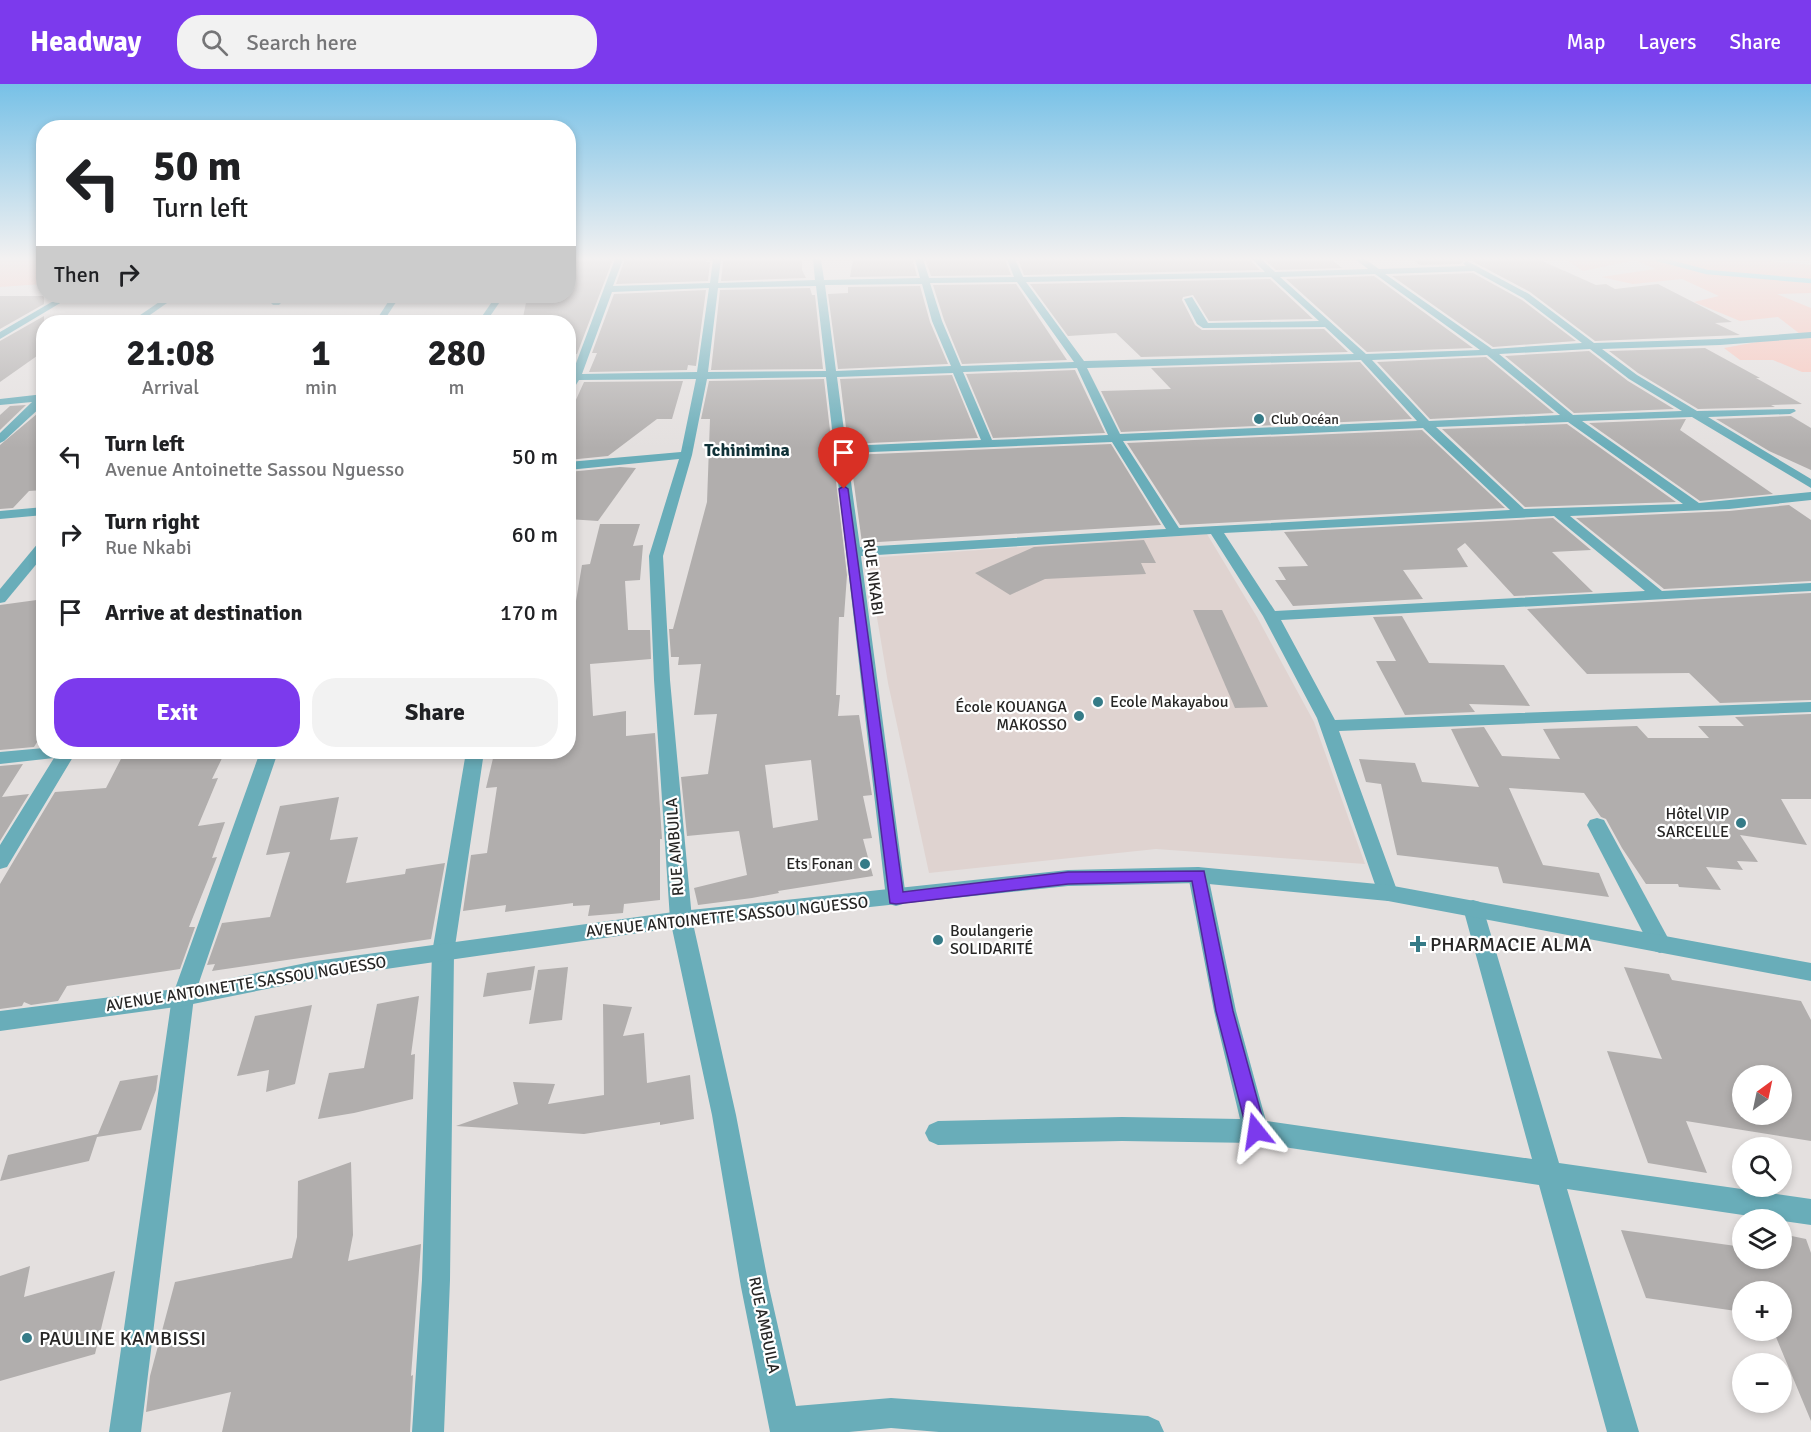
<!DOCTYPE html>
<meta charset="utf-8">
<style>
body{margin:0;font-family:Signika,sans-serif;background:#f2f2f2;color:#202124;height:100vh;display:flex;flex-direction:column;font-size:22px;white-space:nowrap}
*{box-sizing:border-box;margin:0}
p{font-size:20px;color:#757577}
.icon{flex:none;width:33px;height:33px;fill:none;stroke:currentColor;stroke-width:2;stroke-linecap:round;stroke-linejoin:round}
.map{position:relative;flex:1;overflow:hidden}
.details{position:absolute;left:36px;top:231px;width:540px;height:444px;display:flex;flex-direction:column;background:#fff;border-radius:24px;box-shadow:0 3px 9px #0003}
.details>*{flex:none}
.hud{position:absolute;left:36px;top:36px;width:540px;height:183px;border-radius:24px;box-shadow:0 3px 9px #0003;background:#fff;color:#202124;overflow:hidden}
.needle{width:39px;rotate:33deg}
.fabs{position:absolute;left:1732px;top:981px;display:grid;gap:12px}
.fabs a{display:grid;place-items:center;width:60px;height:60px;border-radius:50%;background:#fff;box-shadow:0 3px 9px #0003;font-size:30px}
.pin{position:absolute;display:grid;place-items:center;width:51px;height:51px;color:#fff;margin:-62px -26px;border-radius:50% 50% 50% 0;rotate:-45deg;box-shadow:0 0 6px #0007}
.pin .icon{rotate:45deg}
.me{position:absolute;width:66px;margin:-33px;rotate:345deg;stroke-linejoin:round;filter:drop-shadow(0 0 4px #0008)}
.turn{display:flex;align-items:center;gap:21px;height:126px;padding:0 18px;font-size:27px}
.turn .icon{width:78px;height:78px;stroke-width:2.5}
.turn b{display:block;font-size:42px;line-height:51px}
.then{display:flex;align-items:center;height:57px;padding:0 18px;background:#0003;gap:12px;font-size:22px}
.eta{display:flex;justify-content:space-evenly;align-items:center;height:102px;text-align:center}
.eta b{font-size:36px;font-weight:800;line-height:42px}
.cta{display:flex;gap:12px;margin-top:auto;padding:12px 18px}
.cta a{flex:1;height:69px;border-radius:24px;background:#7c3aed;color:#fff;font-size:24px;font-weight:800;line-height:69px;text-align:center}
.cta a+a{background:#f2f2f2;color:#202124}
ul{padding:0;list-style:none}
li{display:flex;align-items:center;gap:18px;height:78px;padding:0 18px}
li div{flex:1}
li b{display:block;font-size:22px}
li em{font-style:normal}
header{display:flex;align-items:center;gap:36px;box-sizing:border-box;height:84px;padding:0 30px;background:#7c3aed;color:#fff}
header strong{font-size:28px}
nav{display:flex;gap:33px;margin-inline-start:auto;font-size:21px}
.search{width:420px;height:54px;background:#f2f2f2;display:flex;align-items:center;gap:15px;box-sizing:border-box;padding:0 21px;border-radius:24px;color:#757577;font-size:22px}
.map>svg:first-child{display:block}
.built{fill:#dfd3d0}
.green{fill:#f8c3b9}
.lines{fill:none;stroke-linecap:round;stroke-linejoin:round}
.stream{stroke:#6fd4e5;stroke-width:4.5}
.building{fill:#b1aead;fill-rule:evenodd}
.minor{fill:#69adb9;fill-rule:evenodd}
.tertiary{fill:#69adb9;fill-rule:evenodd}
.route{fill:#7c3aed;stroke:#51269a;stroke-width:1.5}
.poi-dot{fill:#357b87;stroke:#fff;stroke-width:2}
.labels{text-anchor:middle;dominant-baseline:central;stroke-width:4.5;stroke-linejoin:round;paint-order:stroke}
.far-poi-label{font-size:14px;fill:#272625;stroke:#fff;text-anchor:start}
.street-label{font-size:16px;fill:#272625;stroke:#fff}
.poi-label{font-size:16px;fill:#272625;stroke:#fff;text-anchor:end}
.far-district-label{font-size:18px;font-weight:bold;fill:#0f3137;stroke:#fff}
.near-poi-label{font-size:20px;fill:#272625;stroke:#fff;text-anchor:start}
</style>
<header>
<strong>Headway</strong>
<div class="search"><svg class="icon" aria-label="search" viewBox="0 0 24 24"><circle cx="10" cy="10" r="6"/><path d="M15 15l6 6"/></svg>Search here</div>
<nav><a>Map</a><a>Layers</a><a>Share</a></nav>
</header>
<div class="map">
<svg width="1811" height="1348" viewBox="0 0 1811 1348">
<rect width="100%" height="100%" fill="#e4e0df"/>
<polygon class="built" points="1207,450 1257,533 1314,638 1365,780 1156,765 929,789 888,599 867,474"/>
<g class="green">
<polygon points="0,175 43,175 43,200 0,203"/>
<polygon points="1565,175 1750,175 1811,181 1811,209 1777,210 1811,224 1811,288 1802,288 1773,276 1740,276 1724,264 1800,250 1778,233 1740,237 1694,218 1719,212 1682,195 1633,200 1601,193 1655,185 1635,176 1583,187"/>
</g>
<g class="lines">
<polyline class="stream" points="1658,175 1707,188 1811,197"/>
</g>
<g class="building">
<polygon points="568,175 613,175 577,270 568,270 568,238 522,238 527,214 531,212 568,212"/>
<polygon points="625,175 706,175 706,178 710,178 708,197 616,200"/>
<polygon points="783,175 802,176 802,186 806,194 721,197 723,177"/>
<polygon points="853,175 913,177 917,192 850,193"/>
<polygon points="969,175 1005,175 1011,191 931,192 926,177"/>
<polygon points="1018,175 1229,175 1230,177 1251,177 1260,186 1024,191"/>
<polygon points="1411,175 1465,175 1461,180 1420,181"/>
<polygon points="1468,175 1538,175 1596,201 1606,200 1615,205 1658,200 1732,238 1715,239 1740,251 1595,257 1530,208"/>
<polygon points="1332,176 1342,184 1276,186 1266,177"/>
<polygon points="1473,189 1522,216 1576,257 1493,263 1392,192"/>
<polygon points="1374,192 1473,264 1367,268 1286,195"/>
<polygon points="1270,195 1313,235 1209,237 1193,211 1183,213 1182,216 1195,241 1202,246 1324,245 1348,268 1141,273 1116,249 1068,252 1030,200"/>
<polygon points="1016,200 1067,276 962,280 944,236 933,201"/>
<polygon points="920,202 930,238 948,280 838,285 828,210 848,209 848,203"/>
<polygon points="810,204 812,211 815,211 823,285 711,286 720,206"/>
<polygon points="706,206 696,282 688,281 687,286 589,288 597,269 592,269 614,210"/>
<polygon points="0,212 44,212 44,220 0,245"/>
<polygon points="44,232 44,267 0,298 0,257"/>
<polygon points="1705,264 1760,294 1756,294 1802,320 1771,321 1775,323 1698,325 1638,289 1609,267"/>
<polygon points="1589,267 1628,297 1674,325 1574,329 1505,272"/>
<polygon points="1486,273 1554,329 1430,335 1377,278"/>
<polygon points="1360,278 1412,335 1121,348 1101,307 1171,305 1151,284"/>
<polygon points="1075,286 1105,349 993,354 966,290"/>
<polygon points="952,291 978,354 848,360 840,295"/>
<path d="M824,295L847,491L844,533H839L836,611H840L838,632L859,631L872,711L863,712L872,754L863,755L873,792L778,807L779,809L752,814L698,821L694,804L747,791L739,747L687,752L681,693L708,690L717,630L694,631L701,580L678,581L679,573H671L669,545H673L707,418L710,335H701L709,297ZM811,676L818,736L773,744L765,681Z"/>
<polygon points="683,297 672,335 657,335 608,372 568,376 568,318 575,318 584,298"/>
<polygon points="26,321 0,346 0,331 10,322"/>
<polygon points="44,324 44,406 29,407 13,424 0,425 0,361"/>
<polygon points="1791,332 1811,344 1811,386 1769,367 1716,335"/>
<polygon points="1686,335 1680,346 1773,410 1700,417 1589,339"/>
<polygon points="1567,340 1676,418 1525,423 1442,345"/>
<polygon points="1422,346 1505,424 1180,441 1127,359"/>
<polygon points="1111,360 1161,441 862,459 850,371"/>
<polygon points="620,383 636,384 598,437 568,435 568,388"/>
<polygon points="1789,421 1811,436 1811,497 1664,505 1576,434 1729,427"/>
<polygon points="1553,434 1591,466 1552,468 1593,508 1514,512 1465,459 1457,465 1468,483 1403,486 1423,515 1293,522 1275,496 1286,496 1278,483 1308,482 1284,448"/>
<polygon points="600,440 640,440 633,462 643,461 640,496 625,497 628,546 650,546 651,575 590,580 593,632 626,627 626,652 655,649 662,755 660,755 660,816 624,820 623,829 588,832 590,821 573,822 573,819 505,828 506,821 463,827 471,771 487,769 497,703 486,704 494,670 568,668 568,541 572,541 582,481 590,480"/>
<polygon points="1144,456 1156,479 1141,479 1146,490 1045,495 1010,511 975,489 1034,463"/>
<polygon points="1811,509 1811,616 1720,619 1689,589 1587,590 1527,525"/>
<polygon points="44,515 44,647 34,663 0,666 0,521"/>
<polygon points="1193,526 1222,526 1268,623 1235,624"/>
<polygon points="1402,532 1429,579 1504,581 1530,622 1469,620 1475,628 1405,631 1376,577 1396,577 1373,533"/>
<polygon points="1811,630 1811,715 1781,715 1807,761 1740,751 1758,778 1737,777 1743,786 1706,783 1721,806 1679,803 1678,800 1646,800 1622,764 1606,735 1601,733 1584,709 1509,704 1543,781 1599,789 1609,813 1503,799 1498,783 1397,771 1381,700 1366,698 1359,675 1415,679 1422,698 1479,703 1451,645 1484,643 1502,672 1560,675 1543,645 1637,642 1648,654 1709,654 1698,642 1744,642 1735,633"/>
<polygon points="150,668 225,668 212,695 218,694 198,742 225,738 212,774 217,773 189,843 195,843 180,885 67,902 58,917 31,921 24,918 22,922 0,925 0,800 16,773 55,708 106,704 123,671"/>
<polygon points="23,680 2,713 29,710 0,757 0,682"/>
<polygon points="339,713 330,756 358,753 346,799 405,790 406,785 445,779 431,855 212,887 215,880 207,881 222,839 270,833 290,768 266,771 280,722"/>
<polygon points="535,882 531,906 483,913 487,889"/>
<polygon points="568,883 562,936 529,940 538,886"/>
<path d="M1624,883L1669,890L1672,896L1801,917L1811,936V1057L1686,1037L1707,1089L1648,1079L1607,967L1662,975ZM1743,992H1782V1030H1743Z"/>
<polygon points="419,912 411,971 415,970 413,1015 354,1029 318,1035 329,989 364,984 377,920"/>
<polygon points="603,920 632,923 623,952 644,949 647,999 690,991 694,1035 660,1041 660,1038 584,1050 456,1042 518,1020 513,998 555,1000 548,1020 604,1011"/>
<polygon points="312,921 295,1000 266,1008 269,986 237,992 255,932"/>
<polygon points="158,991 156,1006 141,1046 97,1053 89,1077 0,1097 8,1071 98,1050 120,997"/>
<polygon points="351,1078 353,1151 348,1177 421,1160 411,1292 413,1291 410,1348 222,1348 231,1308 146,1328 150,1292 175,1198 292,1174 297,1153 298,1097"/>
<polygon points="1621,1146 1743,1163 1743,1174 1782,1174 1782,1150 1806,1155 1811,1169 1811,1337 1773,1246 1782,1246 1782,1208 1743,1208 1743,1228 1646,1214"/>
<polygon points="30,1182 24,1213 115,1187 95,1270 0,1297 0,1192"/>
</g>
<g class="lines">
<g class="minor">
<path d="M615,175H623L613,202L710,199L713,175H721L718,199L815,196L813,175H821L824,196L920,194L915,175H923L929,194L1014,193L1007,175H1015L1023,193L1265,188L1252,175H1261L1275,188L1368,185L1355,175H1365L1379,185L1466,182L1463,179L1467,177L1529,210L1594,259L1720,255L1811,248V254L1720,261L1602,265L1637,291L1697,327L1794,325L1796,327L1790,330L1708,333L1811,395V404L1692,333L1582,337L1699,419L1811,408V416L1729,425L1570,432L1662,507L1811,499V507L1281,536L1335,636L1811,618V628L1339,647L1398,809L1395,814L1388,817L1381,814L1378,809L1317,634L1263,532L1211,450L861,472L906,814L903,820L896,822L889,820L886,814L826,293L707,295L692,371L663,472L670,596L692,835L736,1031L769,1203L796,1322L891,1314L1148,1332L1159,1337L1164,1348H939L891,1344L849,1348H770L741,1203L712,1031L670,835L654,596L649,472L679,375L568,386V378L681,368L696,295L579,296L574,304L568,305V290H572ZM1474,187L1523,214L1582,259L1492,265L1385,190ZM1375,190L1480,266L1366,270L1280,193ZM1271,193L1319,237L1208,239L1192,213L1184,215L1197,240L1203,244L1325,243L1354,270L1084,277L1026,198ZM1017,198L1074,278L961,282L942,237L930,199ZM922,200L932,237L951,282L836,287L825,201ZM816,202L826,287L708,288L718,204ZM709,204L697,288L582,290L612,208ZM1590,265L1629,295L1682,327L1573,331L1499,270ZM1487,271L1560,331L1429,337L1372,276ZM1361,276L1417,337L1120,350L1087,284ZM1077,284L1108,351L992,356L963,288ZM953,289L981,356L846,362L837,293ZM1568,338L1683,420L1524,425L1436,343ZM1423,344L1510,426L1179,444L1123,357ZM1112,358L1166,445L860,463L847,369ZM1554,432L1645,507L1275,527L1224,449Z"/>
<polygon points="62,212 72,212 0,255 0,248"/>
<polygon points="168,212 177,212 140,238 130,238"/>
<polygon points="279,212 288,212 279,221 273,221 271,219"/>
<polygon points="392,212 400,212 383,238 375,238"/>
<polygon points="496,212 504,212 486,238 478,238"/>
<polygon points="44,310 44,320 4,357 0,359 0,349 32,318 0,321 0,315"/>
<polygon points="44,423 44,431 0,435 0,427"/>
<polygon points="44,457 44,471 5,518 0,519 0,505 39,458"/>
<polygon points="44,664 44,668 76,668 7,783 0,785 0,761 54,674 0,680 0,668"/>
<polygon points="260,668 278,668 194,913 141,1348 109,1348 172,913"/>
<polygon points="466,668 484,668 454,869 450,1196 444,1348 412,1348 422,1196 432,869"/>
<polygon points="1597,734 1604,736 1668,854 1671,860 1668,866 1660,869 1652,866 1587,741 1590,736"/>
<polygon points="1198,783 1205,786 1208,791 1236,927 1266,1037 1532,1075 1463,824 1466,818 1473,816 1480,818 1483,824 1559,1079 1811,1115 1811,1141 1567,1105 1639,1348 1607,1348 1539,1101 1256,1059 1122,1057 938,1061 929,1057 925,1049 929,1041 938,1037 1122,1033 1240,1035 1214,927 1188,791 1191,786"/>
</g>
<polygon class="tertiary" points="1198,783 1388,801 1811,879 1811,897 1388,817 1198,799 1068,802 681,843 316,895 183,922 0,947 0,927 183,904 316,877 681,827 1068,786"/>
</g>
<linearGradient id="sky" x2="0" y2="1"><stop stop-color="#77c1e7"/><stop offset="0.48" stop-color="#f3f1f1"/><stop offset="1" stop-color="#f3f1f1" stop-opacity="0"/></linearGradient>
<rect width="1811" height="364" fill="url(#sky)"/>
<polygon class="route" points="844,402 848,405 903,808 1068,788 1204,787 1233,927 1266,1047 1263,1053 1256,1055 1249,1053 1247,1047 1216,927 1192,797 1068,800 896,820 890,819 839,405"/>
<g class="poi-dot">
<circle cx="1259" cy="335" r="6"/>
<circle cx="1098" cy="618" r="6"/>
<circle cx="1079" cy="632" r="6"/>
<circle cx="1741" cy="739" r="6"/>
<circle cx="865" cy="780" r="6"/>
<circle cx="938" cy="856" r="6"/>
<path d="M1415 851h6v6h6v6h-6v6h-6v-6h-6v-6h6z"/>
<circle cx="27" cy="1254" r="6"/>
</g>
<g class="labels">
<g class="far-poi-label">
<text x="1271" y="335">Club Océan</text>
</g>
<g class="street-label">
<text transform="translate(873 493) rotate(83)">RUE NKABI</text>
<text transform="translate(675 763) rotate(-94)">RUE AMBUILA</text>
<text transform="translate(727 833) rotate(-6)">AVENUE ANTOINETTE SASSOU NGUESSO</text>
<text transform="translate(246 900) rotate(-9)">AVENUE ANTOINETTE SASSOU NGUESSO</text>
<text transform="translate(764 1241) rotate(78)">RUE AMBUILA</text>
</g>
<g class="poi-label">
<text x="1110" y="618" text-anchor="start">Ecole Makayabou</text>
<text x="1067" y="623">École KOUANGA<tspan x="1067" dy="18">MAKOSSO</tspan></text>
<text x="1729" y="730">Hôtel VIP<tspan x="1729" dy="18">SARCELLE</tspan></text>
<text x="853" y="780">Ets Fonan</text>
<text x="950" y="847" text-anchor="start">Boulangerie<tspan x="950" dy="18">SOLIDARITÉ</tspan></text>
</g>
<g class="far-district-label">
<text x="747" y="366">Tchinimina</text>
</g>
<g class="near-poi-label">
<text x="1430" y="860">PHARMACIE ALMA</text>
<text x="39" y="1254">PAULINE KAMBISSI</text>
</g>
</g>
</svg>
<div class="fabs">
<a><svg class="needle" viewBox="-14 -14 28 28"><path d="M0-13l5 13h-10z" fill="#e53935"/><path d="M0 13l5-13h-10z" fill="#757577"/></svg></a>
<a><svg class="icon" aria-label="search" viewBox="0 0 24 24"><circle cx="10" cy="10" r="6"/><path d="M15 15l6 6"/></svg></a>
<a><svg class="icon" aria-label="layers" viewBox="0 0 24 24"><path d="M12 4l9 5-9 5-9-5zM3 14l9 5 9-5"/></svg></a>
<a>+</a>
<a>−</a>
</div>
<div class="pin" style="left:844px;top:405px;background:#d93025"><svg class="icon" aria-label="arrive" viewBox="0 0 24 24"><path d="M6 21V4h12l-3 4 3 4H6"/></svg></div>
<svg class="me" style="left:1256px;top:1047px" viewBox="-20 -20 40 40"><path d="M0-17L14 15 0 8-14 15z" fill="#7c3aed" stroke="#fff" stroke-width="4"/></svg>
<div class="hud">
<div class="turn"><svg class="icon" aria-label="left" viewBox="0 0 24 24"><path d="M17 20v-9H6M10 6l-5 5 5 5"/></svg><div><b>50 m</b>Turn left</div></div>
<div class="then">Then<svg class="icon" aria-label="right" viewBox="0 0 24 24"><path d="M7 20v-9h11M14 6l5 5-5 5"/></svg></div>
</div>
<section class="details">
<div class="eta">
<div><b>21:08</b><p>Arrival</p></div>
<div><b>1</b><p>min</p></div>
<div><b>280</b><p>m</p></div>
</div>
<ul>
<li><svg class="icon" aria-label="left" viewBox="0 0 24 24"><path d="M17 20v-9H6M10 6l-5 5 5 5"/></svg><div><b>Turn left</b><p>Avenue Antoinette Sassou Nguesso</p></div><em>50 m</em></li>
<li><svg class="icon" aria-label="right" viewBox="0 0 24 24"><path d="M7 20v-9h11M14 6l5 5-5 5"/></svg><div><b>Turn right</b><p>Rue Nkabi</p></div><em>60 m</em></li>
<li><svg class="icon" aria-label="arrive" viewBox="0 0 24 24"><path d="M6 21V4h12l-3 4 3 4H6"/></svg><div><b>Arrive at destination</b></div><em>170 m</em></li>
</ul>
<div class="cta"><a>Exit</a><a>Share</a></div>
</section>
</div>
